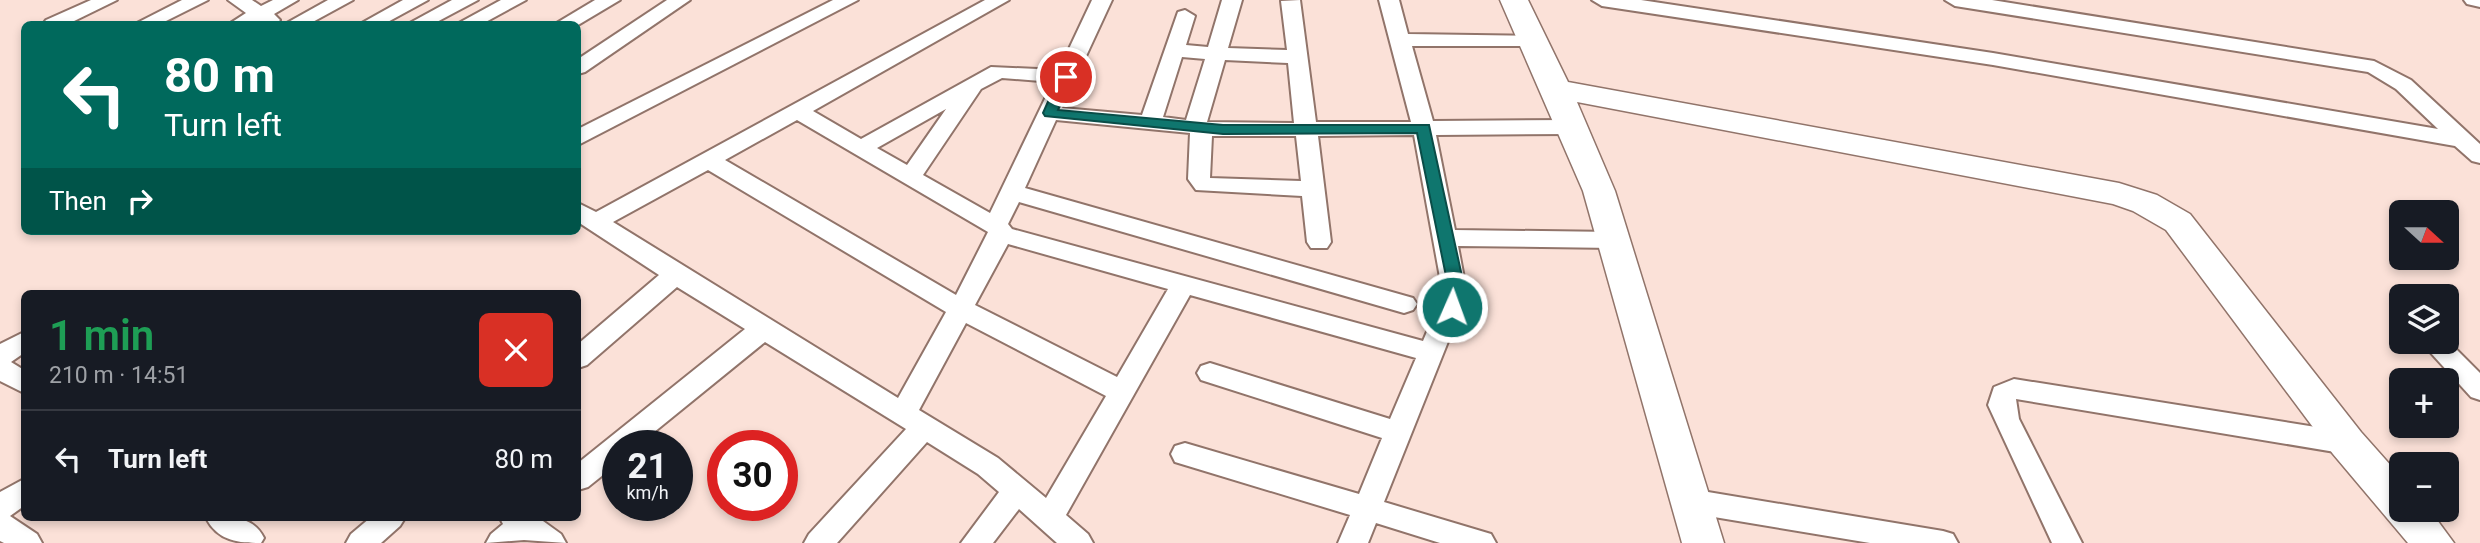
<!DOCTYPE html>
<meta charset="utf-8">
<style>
body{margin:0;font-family:Roboto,sans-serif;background:#242831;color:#f1f3f6;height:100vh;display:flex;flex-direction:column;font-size:26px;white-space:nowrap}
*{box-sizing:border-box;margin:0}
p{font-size:23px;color:#9ea1a6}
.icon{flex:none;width:38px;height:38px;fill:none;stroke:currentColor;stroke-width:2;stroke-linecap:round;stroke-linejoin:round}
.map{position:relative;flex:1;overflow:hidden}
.sheet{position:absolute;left:21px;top:290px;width:560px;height:231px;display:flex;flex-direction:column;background:#171b24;border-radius:10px;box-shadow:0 4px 10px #0003}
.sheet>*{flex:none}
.banner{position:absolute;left:21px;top:21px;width:560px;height:214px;border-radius:10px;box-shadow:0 4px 10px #0003;background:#00695c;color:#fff;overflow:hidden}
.needle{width:46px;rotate:111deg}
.fabs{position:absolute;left:2389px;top:200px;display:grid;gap:14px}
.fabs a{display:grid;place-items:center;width:70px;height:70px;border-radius:10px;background:#171b24;box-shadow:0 4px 10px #0003;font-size:35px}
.speed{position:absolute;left:602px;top:430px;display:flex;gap:14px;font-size:35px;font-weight:700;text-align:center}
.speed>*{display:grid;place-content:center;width:91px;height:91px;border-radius:50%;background:#171b24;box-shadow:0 4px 10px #0003;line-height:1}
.speed small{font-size:18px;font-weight:400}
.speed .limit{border:10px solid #d22;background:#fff;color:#111}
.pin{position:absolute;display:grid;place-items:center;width:60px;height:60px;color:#fff;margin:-30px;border:4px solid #fff;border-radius:50%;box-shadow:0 2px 7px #0007}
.me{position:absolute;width:77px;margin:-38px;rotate:2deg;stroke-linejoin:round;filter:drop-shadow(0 0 5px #0008)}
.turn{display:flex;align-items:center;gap:24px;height:147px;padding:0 28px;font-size:32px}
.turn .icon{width:91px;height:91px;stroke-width:2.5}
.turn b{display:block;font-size:49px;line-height:60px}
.then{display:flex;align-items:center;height:66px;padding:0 28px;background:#0003;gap:14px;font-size:26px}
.round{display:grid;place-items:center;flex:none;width:74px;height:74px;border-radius:10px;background:#242831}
.summary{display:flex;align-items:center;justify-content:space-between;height:119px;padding:0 28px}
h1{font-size:42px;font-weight:600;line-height:52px;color:#1e9e55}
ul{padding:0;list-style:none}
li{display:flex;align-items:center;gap:21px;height:98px;padding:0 28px;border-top:2px solid #363941}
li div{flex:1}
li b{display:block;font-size:26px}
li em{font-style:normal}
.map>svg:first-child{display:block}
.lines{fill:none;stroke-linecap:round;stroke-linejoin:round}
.street-casing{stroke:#91746a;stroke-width:4}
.secondary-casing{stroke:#91746a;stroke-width:3}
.street{fill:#fff;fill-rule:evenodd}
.secondary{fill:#fff;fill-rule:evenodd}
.route{fill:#0f766e;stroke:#0a4d48;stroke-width:2}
</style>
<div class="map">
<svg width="2480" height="543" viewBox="0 0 2480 543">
<rect width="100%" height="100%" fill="#fbe1d8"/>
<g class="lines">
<g class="street-casing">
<g id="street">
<polygon points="91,0 117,0 68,24 43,24 46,20"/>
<polygon points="182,0 208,0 160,24 135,24"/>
<polygon points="228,0 252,0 261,6 273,0 298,0 274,14 280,20 276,24 259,22 229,24 246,13"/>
<polygon points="328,0 353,0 309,24 285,24"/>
<polygon points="403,0 428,0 384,24 360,24"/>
<polygon points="452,0 478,0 433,24 408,24"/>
<polygon points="501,0 526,0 482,24 457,24"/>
<polygon points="595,0 620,0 578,25 555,24"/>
<polygon points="667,0 690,0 585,72 578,74 578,59"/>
<polygon points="833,0 858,0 578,145 578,129"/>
<path d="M985,0H1009L813,111L861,139L991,67L1059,70L1092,0H1112L1062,108L1142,115L1178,12L1185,10L1195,16L1186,45L1208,47L1222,0H1242L1228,48L1287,50L1281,1L1300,0L1316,122H1411L1379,0H1399L1408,34L1539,36L1542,40L1532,46H1412L1433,121L1571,120L1582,127L1571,134L1436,135L1455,230L1614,232L1622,234L1626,240L1622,246L1614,248L1458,246L1467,294L1384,502L1491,534L1496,543H1440L1376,523L1368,543H1338L1350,515L1175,462L1171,454L1175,446L1185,443L1359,494L1382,438L1201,380L1197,373L1201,366L1210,363L1390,419L1416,358L1190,295L1066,515L1088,534L1093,543H1057L1019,509L993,543H961L999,492L978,474L927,442L837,543H804L809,534L906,429L765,342L637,446H618V463L588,487L578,490V463L745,329L677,287L587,365L578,368V344L659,275L578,222V203L596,212ZM1182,57L1205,59L1186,120L1163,117ZM1225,60L1288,63L1294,123L1207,122ZM1002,78L1053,82L990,213L923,175L981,89ZM946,109L907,165L877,148ZM797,120L988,232L956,295L725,160ZM1056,120L1190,133L1188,179L1196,190L1302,196L1307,242L1311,248H1327L1331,242L1318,136L1414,135L1443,294L1423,341L1012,229L1008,224L1019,202L1404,313L1413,310L1417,304L1413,298L1025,188ZM1212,136H1296L1301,181L1210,178ZM708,170L946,312L898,398L613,222ZM1008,244L1168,289L1117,377L975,305ZM966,323L1106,396L1046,498L998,458L919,410Z"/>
<polygon points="1592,0 1641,0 1993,53 2438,129 2396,89 2368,72 1955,6 1945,0 1992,0 2374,61 2411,80 2480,144 2480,163 2472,161 2455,146 1993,65 1602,6"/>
<polygon points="2464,0 2480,0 2480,7 2467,4"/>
<polygon points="24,332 24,353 11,362 24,370 24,393 0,381 0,344"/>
<polygon points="2446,339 2480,373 2480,400 2471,397 2420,341"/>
<polygon points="2014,379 2347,432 2357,435 2361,443 2357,451 2347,454 2016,399 2019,419 2082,543 2052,543 1988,405 1994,387"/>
<polygon points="24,479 24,506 10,516 37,534 42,543 4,543 0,541 0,492"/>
<polygon points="1690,489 1943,531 1953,534 1958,543 1870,543 1690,513 1680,509 1676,501 1680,493"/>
<path d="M206,518C230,518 252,514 264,538L261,543C238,543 218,541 206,518Z"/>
<polygon points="370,518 405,518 400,526 381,543 346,543 351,534"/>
<polygon points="500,518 545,518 543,521 561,534 566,543 524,540 486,543 491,534 503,524"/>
</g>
</g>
<g class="secondary-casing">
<polygon id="secondary" points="1500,0 1528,0 1568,82 2119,183 2157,195 2190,214 2361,432 2401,477 2401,509 2429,509 2454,543 2408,543 2333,454 2166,230 2133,211 2113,204 1577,102 1615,191 1724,543 1682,543 1583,191"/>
</g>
<use href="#street" class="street"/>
<use href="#secondary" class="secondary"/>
</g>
<polygon class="route" points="1066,73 1073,77 1058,110 1223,125 1429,125 1463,281 1458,311 1446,311 1444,307 1447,281 1417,133 1223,134 1045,116 1043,113 1059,77"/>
</svg>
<div class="fabs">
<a><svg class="needle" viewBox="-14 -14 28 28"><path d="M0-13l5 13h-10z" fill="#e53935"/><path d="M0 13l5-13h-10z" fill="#9ea1a6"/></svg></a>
<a><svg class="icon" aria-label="layers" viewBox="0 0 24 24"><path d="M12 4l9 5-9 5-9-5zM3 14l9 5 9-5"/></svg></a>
<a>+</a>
<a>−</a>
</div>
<div class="speed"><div>21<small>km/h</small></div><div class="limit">30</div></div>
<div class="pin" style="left:1066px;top:77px;background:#d93025"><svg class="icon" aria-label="arrive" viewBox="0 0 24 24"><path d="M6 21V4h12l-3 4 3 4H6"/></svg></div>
<svg class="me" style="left:1452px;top:307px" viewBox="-20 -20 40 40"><circle r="17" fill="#0f766e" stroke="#fff" stroke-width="3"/><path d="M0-11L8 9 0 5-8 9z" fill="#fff"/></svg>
<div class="banner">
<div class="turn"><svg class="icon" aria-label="left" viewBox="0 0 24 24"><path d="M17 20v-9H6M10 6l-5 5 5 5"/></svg><div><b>80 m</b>Turn left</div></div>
<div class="then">Then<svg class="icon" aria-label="right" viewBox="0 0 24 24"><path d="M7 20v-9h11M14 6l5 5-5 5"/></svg></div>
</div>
<section class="sheet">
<div class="summary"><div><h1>1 min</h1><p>210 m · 14:51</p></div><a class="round" style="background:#d93025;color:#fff"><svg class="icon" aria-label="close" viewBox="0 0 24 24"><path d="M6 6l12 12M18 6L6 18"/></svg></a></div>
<ul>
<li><svg class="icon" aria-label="left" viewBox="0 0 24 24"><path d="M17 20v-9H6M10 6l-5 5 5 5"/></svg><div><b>Turn left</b></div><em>80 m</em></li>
</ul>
</section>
</div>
